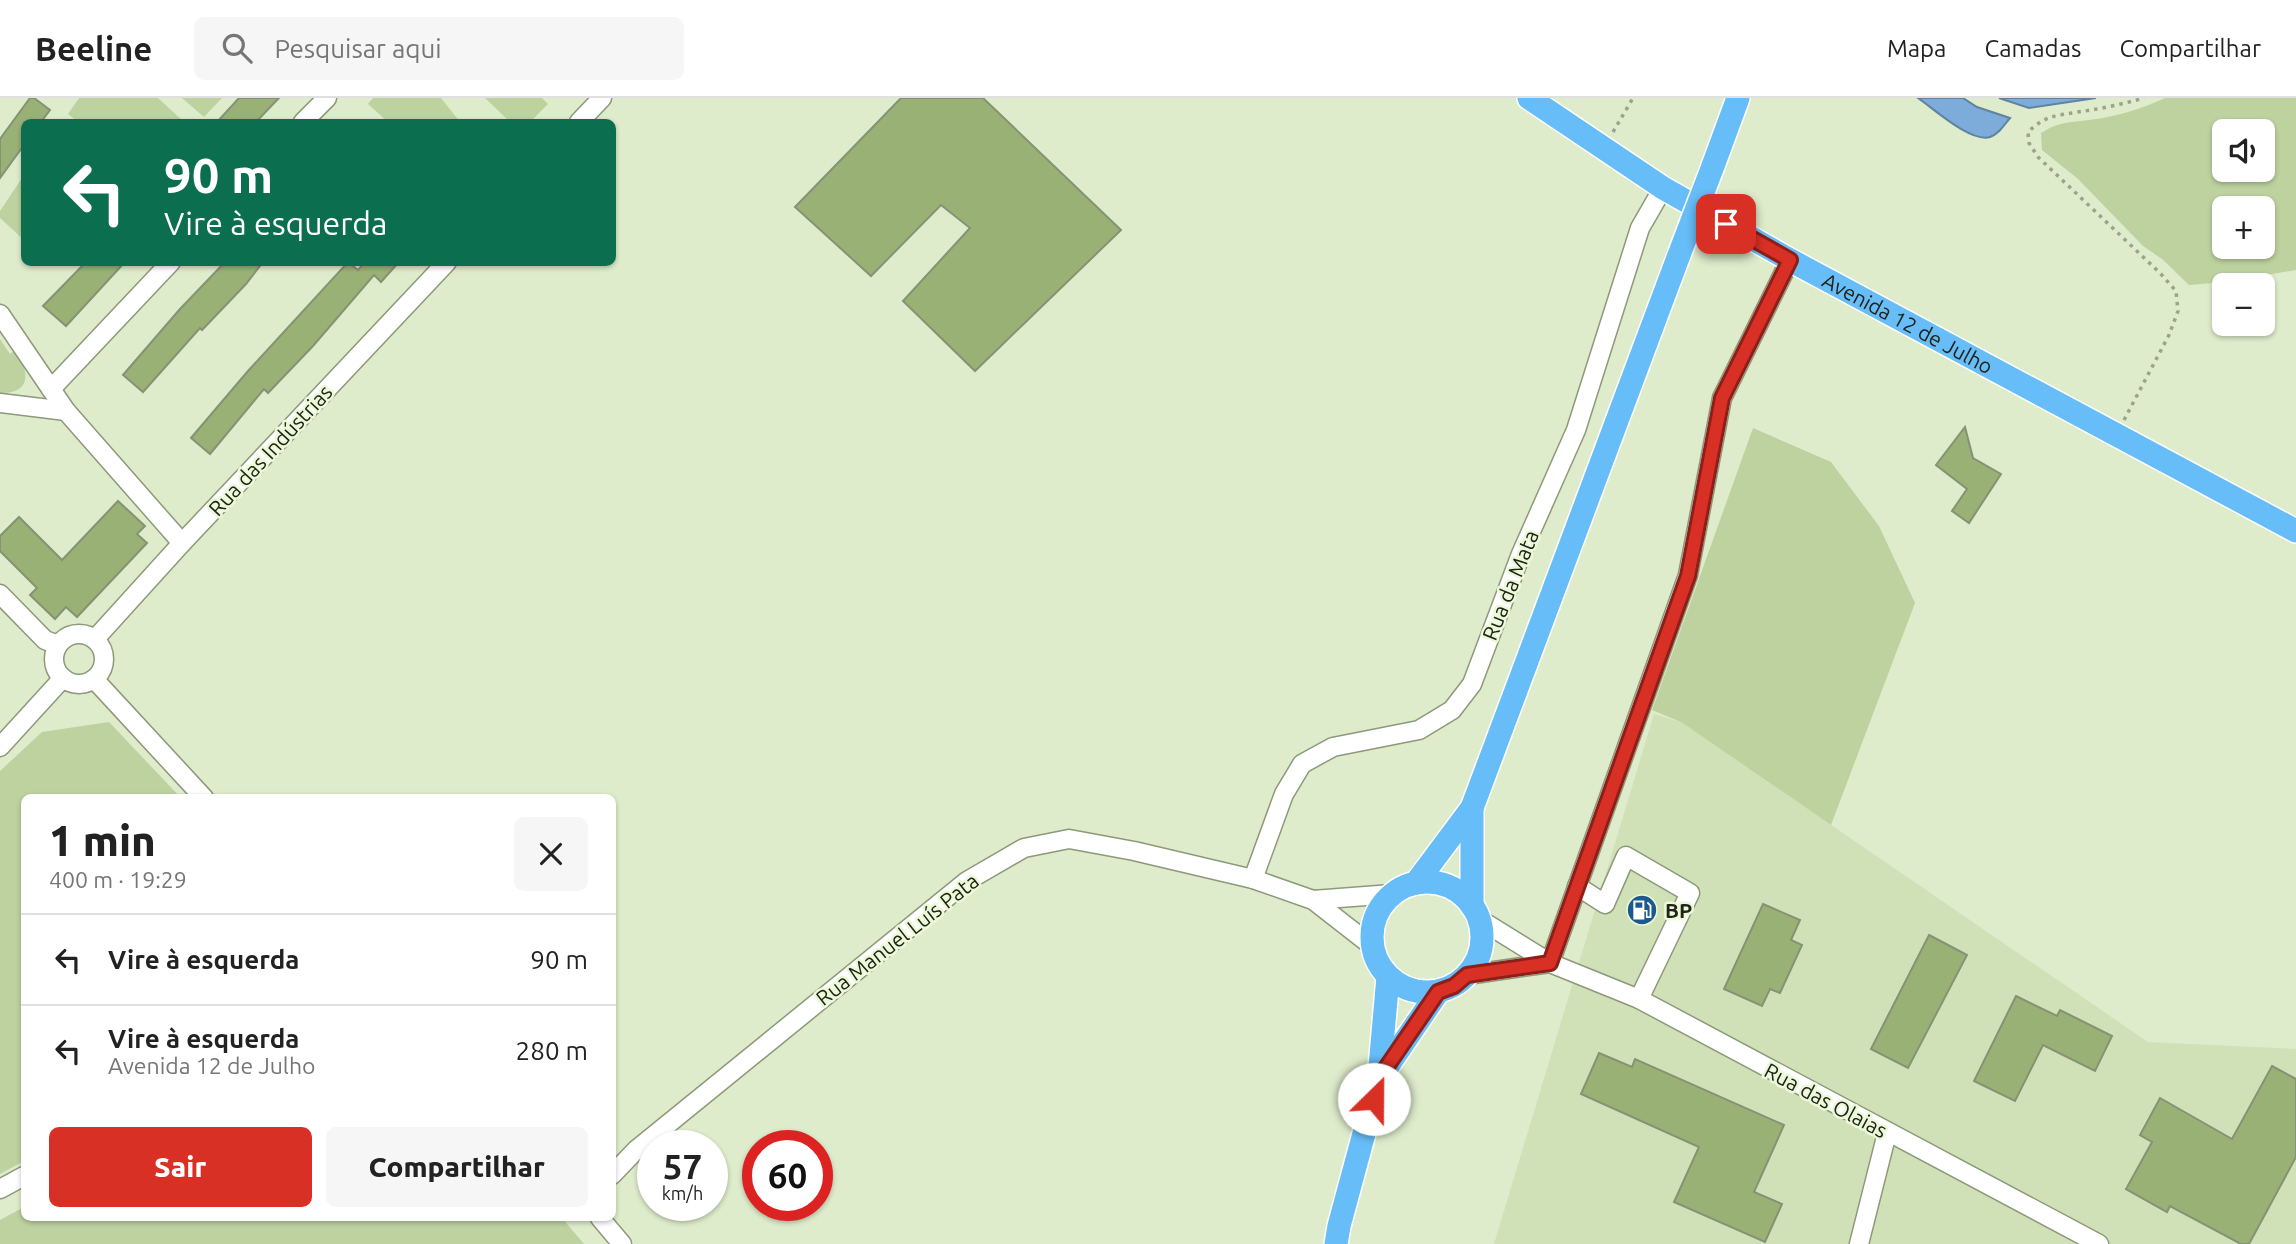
<!DOCTYPE html>
<html lang="pt">
<meta charset="utf-8">
<style>
body{margin:0;font-family:Ubuntu,sans-serif;background:#f6f6f6;color:#222;height:100vh;display:flex;flex-direction:column;font-size:26px;white-space:nowrap}
*{box-sizing:border-box;margin:0}
p{font-size:23px;color:#767676}
.icon{flex:none;width:38px;height:38px;fill:none;stroke:currentColor;stroke-width:2;stroke-linecap:round;stroke-linejoin:round}
.map{position:relative;flex:1;overflow:hidden}
.drawer{position:absolute;left:21px;top:696px;width:595px;height:427px;display:flex;flex-direction:column;background:#fff;border-radius:10px;box-shadow:0 2px 5px #0004}
.drawer>*{flex:none}
.hud{position:absolute;left:21px;top:21px;width:595px;height:147px;border-radius:10px;box-shadow:0 2px 5px #0004;background:#0b6e4f;color:#fff;overflow:hidden}
.buttons{position:absolute;left:2212px;top:21px;display:grid;gap:14px}
.buttons a{display:grid;place-items:center;width:63px;height:63px;border-radius:10px;background:#fff;box-shadow:0 2px 5px #0004;font-size:35px}
.speed{position:absolute;left:637px;top:1032px;display:flex;gap:14px;font-size:35px;font-weight:700;text-align:center}
.speed>*{display:grid;place-content:center;width:91px;height:91px;border-radius:50%;background:#fff;box-shadow:0 2px 5px #0004;line-height:1}
.speed small{font-size:18px;font-weight:400}
.speed .limit{border:10px solid #d22;background:#fff;color:#111}
.pin{position:absolute;display:grid;place-items:center;width:60px;height:60px;color:#fff;margin:-30px;border-radius:14px;box-shadow:0 4px 10px #0006}
.me{position:absolute;width:77px;margin:-38px;rotate:23deg;stroke-linejoin:round;filter:drop-shadow(0 0 5px #0008)}
.turn{display:flex;align-items:center;gap:24px;height:147px;padding:0 28px;font-size:32px}
.turn .icon{width:91px;height:91px;stroke-width:2.5}
.turn b{display:block;font-size:49px;line-height:60px}
.round{display:grid;place-items:center;flex:none;width:74px;height:74px;border-radius:10px;background:#f6f6f6}
.summary{display:flex;align-items:center;justify-content:space-between;height:119px;padding:0 28px}
h1{font-size:42px;font-weight:800;line-height:52px}
.action{display:flex;gap:14px;margin-top:auto;padding:14px 28px}
.action a{flex:1;height:80px;border-radius:10px;background:#d93025;color:#fff;font-size:28px;font-weight:800;line-height:80px;text-align:center}
.action a+a{background:#f6f6f6;color:#222}
ul{padding:0;list-style:none}
li{display:flex;align-items:center;gap:21px;height:91px;padding:0 28px;border-top:2px solid #e0e0e0}
li div{flex:1}
li b{display:block;font-size:26px}
li em{font-style:normal}
header{display:flex;align-items:center;gap:42px;box-sizing:border-box;height:98px;padding:0 35px;background:#fff;border-bottom:2px solid #e0e0e0}
header strong{font-size:33px}
nav{display:flex;gap:38px;margin-inline-start:auto;font-size:24px}
.search{width:490px;height:63px;background:#f6f6f6;display:flex;align-items:center;gap:18px;box-sizing:border-box;padding:0 24px;border-radius:10px;color:#767676;font-size:26px}
.map>svg:first-child{display:block}
.built{fill:#d0e1b8}
.green{fill:#bed2a0;fill-rule:evenodd}
.water{fill:#7dacda;stroke:#6183a0;stroke-width:2}
.building{fill:#9ab176;stroke:#869274;stroke-width:2}
.lines{fill:none;stroke-linecap:round;stroke-linejoin:round}
.minor-casing{stroke:#8d997a;stroke-width:21}
.major-casing{stroke:#fff;stroke-width:26}
.path{stroke:#9aa48b;stroke-width:3.5;stroke-dasharray:3.5 5;stroke-linecap:butt}
.minor{stroke:#fff;stroke-width:18}
.major{stroke:#67bdf8;stroke-width:23}
.major-bridge-casing{stroke:#fff;stroke-width:26;stroke-linecap:butt}
.major-bridge{stroke:#67bdf8;stroke-width:23}
.route-casing{stroke:#8d1f18;stroke-width:18}
.route{stroke:#d93025;stroke-width:12}
.labels{text-anchor:middle;dominant-baseline:central;stroke-width:5;stroke-linejoin:round;paint-order:stroke}
.street-label{font-size:21px;fill:#202418;stroke:#ecf9d8}
.poi-label{font-size:21px;font-weight:bold;fill:#202418;stroke:#ecf9d8;text-anchor:start}
</style>
<header>
<strong>Beeline</strong>
<div class="search"><svg class="icon" aria-label="search" viewBox="0 0 24 24"><circle cx="10" cy="10" r="6"/><path d="M15 15l6 6"/></svg>Pesquisar aqui</div>
<nav><a>Mapa</a><a>Camadas</a><a>Compartilhar</a></nav>
</header>
<div class="map">
<svg width="2296" height="1146" viewBox="0 0 2296 1146">
<rect width="100%" height="100%" fill="#deeccb"/>
<polygon class="built" points="1654,616 1681,624 2148,944 2296,951 2296,1146 1494,1146"/>
<g class="green">
<polygon points="79,0 158,0 184,24 78,24 68,16"/>
<polygon points="182,0 222,0 204,19"/>
<polygon points="373,0 441,0 460,24 388,24 368,6"/>
<polygon points="485,0 542,0 548,6 530,24 510,24"/>
<path d="M2165,0H2296V172L2225,184L2189,187L2162,161L2143,148L2078,81L2042,52L2041,35C2061,23 2067,25 2089,22C2116,19 2141,11 2165,0ZM2224,33H2263V72H2224ZM2224,110H2263V149H2224Z"/>
<polygon points="24,77 24,142 0,120 0,113"/>
<path d="M0,241L10,256L15,252C30,273 32,296 0,295Z"/>
<polygon points="1753,330 1831,364 1879,428 1915,505 1831,727 1681,624 1652,612"/>
<polygon points="109,624 181,700 24,700 24,1063 0,1076 0,673 42,634"/>
<polygon points="24,1109 24,1120 562,1120 584,1146 0,1146 0,1122"/>
</g>
<g class="water">
<path d="M1918,0H1963L1977,9L2010,20C2004,27 1999,36 1990,39C1971,45 1934,11 1918,0Z"/>
<polygon points="1999,0 2096,0 2029,10"/>
</g>
<g class="building">
<polygon points="30,0 34,0 50,12 41,24 24,24 24,47 0,80 0,41"/>
<polygon points="239,0 279,0 256,24 217,24"/>
<polygon points="901,0 983,0 1121,132 975,273 903,203 970,130 941,107 871,178 795,109"/>
<polygon points="86,164 125,164 66,228 43,208"/>
<polygon points="225,164 263,164 246,186 202,232 200,230 143,294 123,277 180,211"/>
<polygon points="348,164 358,172 362,167 359,164 399,164 381,184 374,177 313,248 268,295 264,291 210,356 191,340 248,273"/>
<polygon points="1965,329 1973,360 2001,376 1969,425 1952,413 1967,391 1936,367"/>
<polygon points="118,403 145,428 137,436 147,445 77,519 66,509 55,521 30,497 37,490 0,453 0,438 19,419 62,462"/>
<polygon points="1763,806 1800,822 1791,842 1802,847 1780,895 1770,891 1762,908 1724,891"/>
<polygon points="1929,837 1967,857 1908,970 1871,951"/>
<polygon points="2016,898 2057,918 2060,912 2112,938 2095,973 2043,947 2015,1003 1974,983"/>
<polygon points="1599,955 1632,969 1635,961 1784,1027 1754,1094 1782,1106 1765,1144 1674,1104 1699,1049 1581,996"/>
<polygon points="2272,968 2296,981 2296,1059 2249,1146 2241,1146 2170,1108 2167,1114 2126,1091 2152,1044 2140,1037 2160,1000 2232,1041"/>
</g>
<g class="lines">
<g class="minor-casing">
<g id="minor">
<polyline points="303,24 327,0"/>
<polyline points="579,24 602,0"/>
<polyline points="0,216 66,313 182,445"/>
<polyline points="51,291 171,164"/>
<polyline points="0,305 66,313"/>
<polyline points="0,496 45,542 58,547"/>
<circle cx="79" cy="561" r="25"/>
<polyline points="95,541 182,445 447,164"/>
<polyline points="94,581 204,700"/>
<polyline points="0,649 63,580"/>
<polyline points="1253,781 1284,696 1302,666 1333,649 1419,632 1452,612 1472,586 1521,456 1576,332 1640,130 1663,90"/>
<polyline points="1577,788 1605,806 1626,758 1690,795 1639,901"/>
<polyline points="1313,802 1392,796"/>
<polyline points="1479,821 1550,865 1639,901 2099,1146"/>
<polyline points="1550,865 1688,477 1722,300 1790,162"/>
<polyline points="1467,877 1550,865"/>
<polyline points="612,1077 636,1052 967,783 1024,750 1069,741 1134,753 1253,781 1313,802 1372,848"/>
<polyline points="0,1091 24,1078"/>
<polyline points="600,1120 622,1146"/>
<polyline points="1859,1146 1887,1035"/>
</g>
</g>
<g class="major-casing">
<g id="major">
<path id="s1" d="M1529,0L1663,90L1790,162L2296,433"/>
<polyline points="1713,68 1738,0"/>
<polyline points="1472,710 1472,808"/>
<circle cx="1427" cy="839" r="55"/>
<polyline points="1416,785 1472,710 1679,157"/>
<polyline points="1381,978 1438,894"/>
<polyline points="1336,1146 1339,1128 1379,980 1388,879"/>
</g>
</g>
<g class="path">
<polyline points="1613,34 1633,0"/>
<path d="M2124,322L2169,237L2178,213L2176,193L2160,175L2038,59L2029,45L2028,34C2046,17 2055,18 2078,14C2100,11 2123,6 2144,0"/>
</g>
<use href="#minor" class="minor"/>
<use href="#major" class="major"/>
<g class="major-bridge-casing">
<polyline id="major-bridge" points="1679,157 1713,68"/>
</g>
<use href="#major-bridge" class="major-bridge"/>
</g>
<g class="lines">
<g class="route-casing">
<polyline id="route" points="1374,1001 1379,980 1438,894 1454,888 1467,877 1550,865 1688,478 1722,300 1790,162 1726,126"/>
</g>
<use href="#route" class="route"/>
</g>
<defs>
<g id="fuel-disc" transform="scale(1.575)"><circle r="9.5" fill="#1b598f" stroke="#ecf9d8"/><path d="M-5.5-6h7V0h2V4h1.3V-2.5L3-4.5l.8-.8L6-3V5H2.5V1h-1V6h-7ZM-4.2-4.7v3.2H.2V-4.7Z" fill="#fff"/></g>
</defs>
<g fill-rule="evenodd">
<use href="#fuel-disc" x="1642" y="812"/>
</g>
<g class="labels">
<g class="street-label">
<text stroke="none"><textPath href="#s1" startOffset="441">Avenida 12 de Julho</textPath></text>
<text transform="translate(270 352) rotate(-47)">Rua das Indústrias</text>
<text transform="translate(1510 487) rotate(-68)">Rua da Mata</text>
<text transform="translate(897 841) rotate(-38)">Rua Manuel Luís Pata</text>
<text transform="translate(1826 1002) rotate(28)">Rua das Olaias</text>
</g>
<g class="poi-label">
<text x="1665" y="812">BP</text>
</g>
</g>
</svg>
<div class="buttons">
<a><svg class="icon" aria-label="sound" viewBox="0 0 24 24"><path d="M4 9h4l5-4v14l-5-4H4zM17 9q2 3 0 6"/></svg></a>
<a>+</a>
<a>−</a>
</div>
<div class="speed"><div>57<small>km/h</small></div><div class="limit">60</div></div>
<div class="pin" style="left:1726px;top:126px;background:#d93025"><svg class="icon" aria-label="arrive" viewBox="0 0 24 24"><path d="M6 21V4h12l-3 4 3 4H6"/></svg></div>
<svg class="me" style="left:1374px;top:1001px" viewBox="-20 -20 40 40"><circle r="19" fill="#fff"/><path d="M0-13L10 11 0 6-10 11z" fill="#d93025"/></svg>
<div class="hud">
<div class="turn"><svg class="icon" aria-label="left" viewBox="0 0 24 24"><path d="M17 20v-9H6M10 6l-5 5 5 5"/></svg><div><b>90 m</b>Vire à esquerda</div></div>
</div>
<section class="drawer">
<div class="summary"><div><h1>1 min</h1><p>400 m · 19:29</p></div><a class="round"><svg class="icon" aria-label="close" viewBox="0 0 24 24"><path d="M6 6l12 12M18 6L6 18"/></svg></a></div>
<ul>
<li><svg class="icon" aria-label="left" viewBox="0 0 24 24"><path d="M17 20v-9H6M10 6l-5 5 5 5"/></svg><div><b>Vire à esquerda</b></div><em>90 m</em></li>
<li><svg class="icon" aria-label="left" viewBox="0 0 24 24"><path d="M17 20v-9H6M10 6l-5 5 5 5"/></svg><div><b>Vire à esquerda</b><p>Avenida 12 de Julho</p></div><em>280 m</em></li>
</ul>
<div class="action"><a>Sair</a><a>Compartilhar</a></div>
</section>
</div>
